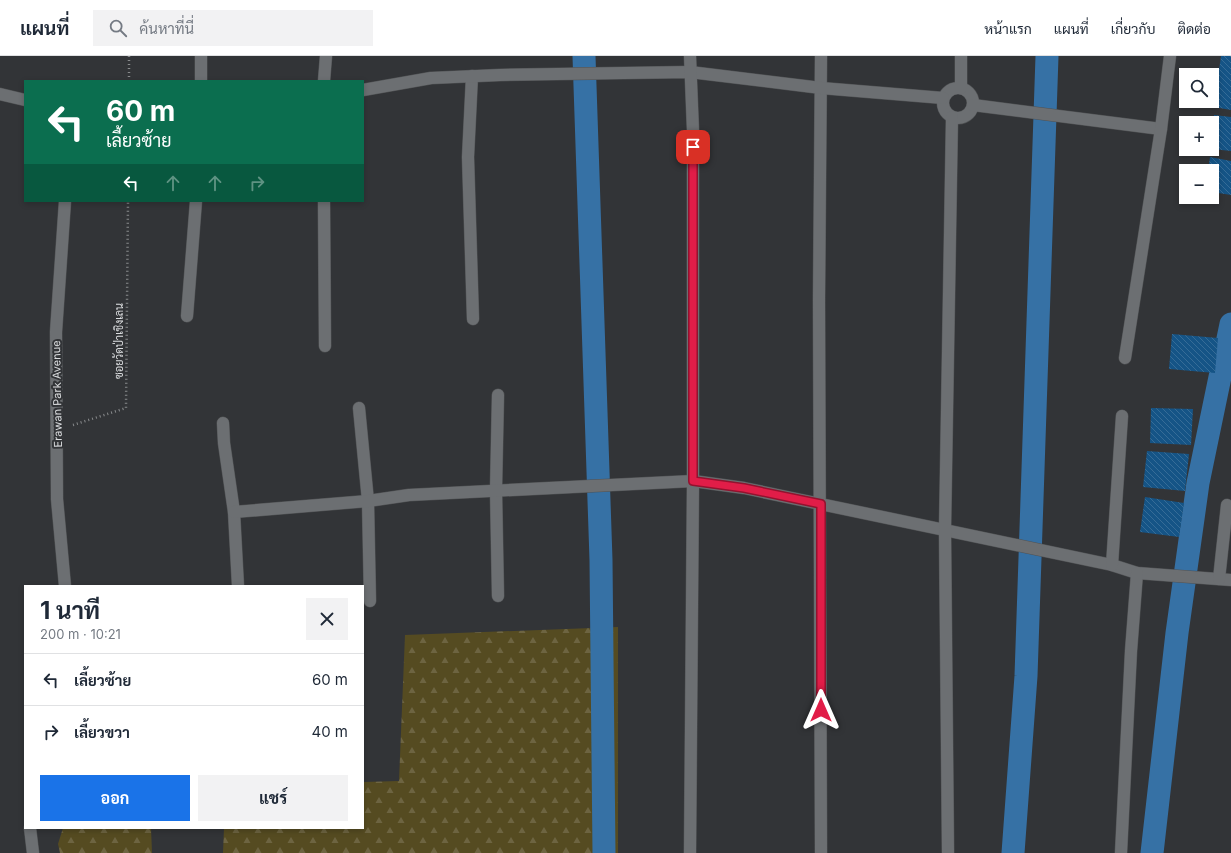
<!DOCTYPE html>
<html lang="th">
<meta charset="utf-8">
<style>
body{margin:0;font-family:Inter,Sarabun,sans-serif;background:#f2f2f3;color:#1f2937;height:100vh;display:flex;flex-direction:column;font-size:15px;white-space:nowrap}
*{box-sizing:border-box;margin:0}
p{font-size:13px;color:#747a83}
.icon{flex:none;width:22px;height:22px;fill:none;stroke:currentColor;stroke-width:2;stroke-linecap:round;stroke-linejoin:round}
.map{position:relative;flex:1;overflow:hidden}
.side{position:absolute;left:24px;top:529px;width:340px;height:244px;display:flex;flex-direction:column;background:#fff;border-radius:0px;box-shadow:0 2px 6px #0003}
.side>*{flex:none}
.hud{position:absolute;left:24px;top:24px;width:340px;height:122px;border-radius:0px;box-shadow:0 2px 6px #0003;background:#0b6e4f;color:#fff;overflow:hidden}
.controls{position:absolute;left:1179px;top:12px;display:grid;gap:8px}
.controls a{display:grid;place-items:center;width:40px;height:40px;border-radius:0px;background:#fff;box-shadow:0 2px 6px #0003;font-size:20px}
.pin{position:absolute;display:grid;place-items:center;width:34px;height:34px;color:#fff;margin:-17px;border-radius:8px;box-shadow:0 2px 6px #0006}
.me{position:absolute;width:44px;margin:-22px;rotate:0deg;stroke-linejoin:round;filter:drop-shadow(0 0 3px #0008)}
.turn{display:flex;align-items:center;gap:14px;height:84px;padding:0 16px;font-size:18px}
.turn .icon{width:52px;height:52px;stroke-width:2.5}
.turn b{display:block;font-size:28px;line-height:34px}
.lanes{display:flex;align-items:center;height:38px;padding:0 16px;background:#0003;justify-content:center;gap:20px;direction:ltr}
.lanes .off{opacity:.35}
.round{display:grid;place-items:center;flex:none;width:42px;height:42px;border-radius:0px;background:#f2f2f3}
.summary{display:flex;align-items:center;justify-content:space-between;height:68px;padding:0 16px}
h1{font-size:24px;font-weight:700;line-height:30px}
.cta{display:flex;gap:8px;margin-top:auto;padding:8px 16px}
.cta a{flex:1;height:46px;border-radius:0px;background:#1a73e8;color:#fff;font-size:16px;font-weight:700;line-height:46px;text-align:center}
.cta a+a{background:#f2f2f3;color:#1f2937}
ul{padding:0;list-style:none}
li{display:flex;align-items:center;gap:12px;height:52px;padding:0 16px;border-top:1px solid #e0e1e3}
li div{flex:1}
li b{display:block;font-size:15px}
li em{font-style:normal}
header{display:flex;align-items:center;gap:24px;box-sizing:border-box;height:56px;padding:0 20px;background:#fff;border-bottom:1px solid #e0e1e3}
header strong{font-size:19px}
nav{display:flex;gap:22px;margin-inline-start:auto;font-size:14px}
.search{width:280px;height:36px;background:#f2f2f3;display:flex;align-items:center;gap:10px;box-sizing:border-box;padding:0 14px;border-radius:0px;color:#747a83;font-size:15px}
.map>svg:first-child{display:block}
.forest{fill:url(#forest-firs)}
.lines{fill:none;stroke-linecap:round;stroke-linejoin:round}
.canal{stroke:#3671a5;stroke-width:23}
.building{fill:url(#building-back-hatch)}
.street-casing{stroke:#505254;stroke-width:13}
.path{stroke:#898b8d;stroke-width:2.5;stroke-dasharray:1 3;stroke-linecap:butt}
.street{stroke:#6c6f72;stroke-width:12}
.route-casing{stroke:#92132f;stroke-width:10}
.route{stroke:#e11d48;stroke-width:7}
.labels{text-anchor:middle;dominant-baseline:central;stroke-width:4;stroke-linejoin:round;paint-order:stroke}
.street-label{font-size:11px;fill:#dcdee0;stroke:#323437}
</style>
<header>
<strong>แผนที่</strong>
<div class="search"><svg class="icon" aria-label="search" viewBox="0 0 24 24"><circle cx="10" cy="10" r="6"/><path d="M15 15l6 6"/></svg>ค้นหาที่นี่</div>
<nav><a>หน้าแรก</a><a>แผนที่</a><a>เกี่ยวกับ</a><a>ติดต่อ</a></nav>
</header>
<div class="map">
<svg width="1231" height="797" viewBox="0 0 1231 797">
<defs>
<pattern id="forest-firs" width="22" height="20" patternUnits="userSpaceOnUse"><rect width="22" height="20" fill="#554b21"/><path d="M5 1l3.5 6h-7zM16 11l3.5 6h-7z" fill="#6d6441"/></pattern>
<pattern id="building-back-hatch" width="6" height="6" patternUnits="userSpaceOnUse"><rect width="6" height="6" fill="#155486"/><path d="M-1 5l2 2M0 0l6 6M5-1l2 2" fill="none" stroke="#366c97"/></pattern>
</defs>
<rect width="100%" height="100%" fill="#323437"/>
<g class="forest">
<polygon points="618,571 618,797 223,797 224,772 363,772 363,726 399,725 405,579"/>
<polygon points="63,772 151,772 152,797 60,797 58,788"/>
</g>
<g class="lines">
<g class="canal">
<polyline points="584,0 601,504 604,797"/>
<polyline points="1013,797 1026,620 1047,0"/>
<polyline points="1152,797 1177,577 1198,427 1231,268"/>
</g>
</g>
<g class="building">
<polygon points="1221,0 1231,0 1231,54 1214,51"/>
<polygon points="1214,59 1231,61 1231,95 1212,93"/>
<polygon points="1210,101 1231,105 1231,139 1212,136 1212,115 1208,115"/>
<polygon points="1172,278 1218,282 1215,317 1169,313"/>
<polygon points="1151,352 1193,353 1191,389 1150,387"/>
<polygon points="1147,395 1189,398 1185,435 1143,431"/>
<polygon points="1145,441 1184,447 1179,481 1140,476"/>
</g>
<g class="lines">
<g class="street-casing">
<g id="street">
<polyline points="821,0 819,244 821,797"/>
<polyline points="472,20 468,101 473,263"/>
<polyline points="201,25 201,0"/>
<polyline points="324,25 326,0"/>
<circle cx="958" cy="47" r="15"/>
<polyline points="961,32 961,0"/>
<polyline points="363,34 431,22 500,19 690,16 821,32 943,42"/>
<polyline points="0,38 25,44"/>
<polyline points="973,49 1161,73"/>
<polyline points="324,145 325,290"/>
<polyline points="187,260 196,145"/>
<polyline points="1125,302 1161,73 1170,0"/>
<polyline points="498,339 496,434 498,540"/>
<polyline points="359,352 368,445 370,545"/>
<polyline points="223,367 224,387 234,456 238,530"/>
<polyline points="234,456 368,445 409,439 693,425 744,432 1112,509 1137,517 1231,524"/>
<polyline points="1112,509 1122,360"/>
<polyline points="1219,523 1227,449"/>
<polyline points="65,530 57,443 56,276 65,145"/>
<polyline points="30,772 33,797"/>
<polyline points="690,797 693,425 693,75 690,0"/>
<polyline points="948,797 945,474 952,61"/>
<polyline points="1121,797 1131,595 1137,517"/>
</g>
</g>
<g class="path">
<polyline points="129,25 129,0"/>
<polyline points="73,369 126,352 128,145"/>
</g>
<use href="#street" class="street"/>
</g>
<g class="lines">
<g class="route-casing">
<polyline id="route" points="693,91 693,425 744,432 821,448 821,654"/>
</g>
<use href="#route" class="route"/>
</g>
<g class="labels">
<g class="street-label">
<text transform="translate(119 285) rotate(-90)">ซอยวัดป่าเชิงเลน</text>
<text transform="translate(57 338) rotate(-91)">Erawan Park Avenue</text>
</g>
</g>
</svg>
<div class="controls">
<a><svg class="icon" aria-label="search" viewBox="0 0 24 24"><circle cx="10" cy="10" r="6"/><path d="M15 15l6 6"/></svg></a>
<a>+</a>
<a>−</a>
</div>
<div class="pin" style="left:693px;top:91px;background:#d93025"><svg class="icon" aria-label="arrive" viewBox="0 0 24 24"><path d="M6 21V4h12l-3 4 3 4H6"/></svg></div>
<svg class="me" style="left:821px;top:654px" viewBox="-20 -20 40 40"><path d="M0-17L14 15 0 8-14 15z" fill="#e11d48" stroke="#fff" stroke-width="4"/></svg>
<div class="hud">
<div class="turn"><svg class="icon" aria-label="left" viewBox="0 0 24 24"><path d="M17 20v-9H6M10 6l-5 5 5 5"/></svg><div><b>60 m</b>เลี้ยวซ้าย</div></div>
<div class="lanes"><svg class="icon" aria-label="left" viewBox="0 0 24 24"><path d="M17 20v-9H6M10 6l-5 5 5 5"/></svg><svg class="icon off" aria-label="ahead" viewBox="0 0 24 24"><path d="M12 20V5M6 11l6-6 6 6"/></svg><svg class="icon off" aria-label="ahead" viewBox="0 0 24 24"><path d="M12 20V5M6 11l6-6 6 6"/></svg><svg class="icon off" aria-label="right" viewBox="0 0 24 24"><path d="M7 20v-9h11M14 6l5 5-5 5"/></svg></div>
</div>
<section class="side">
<div class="summary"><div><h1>1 นาที</h1><p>200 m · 10:21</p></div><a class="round"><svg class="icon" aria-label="close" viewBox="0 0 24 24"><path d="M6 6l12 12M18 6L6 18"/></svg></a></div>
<ul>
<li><svg class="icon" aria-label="left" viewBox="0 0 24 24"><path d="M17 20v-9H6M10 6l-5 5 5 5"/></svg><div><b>เลี้ยวซ้าย</b></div><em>60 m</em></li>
<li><svg class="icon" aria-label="right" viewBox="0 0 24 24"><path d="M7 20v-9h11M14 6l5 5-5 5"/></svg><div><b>เลี้ยวขวา</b></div><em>40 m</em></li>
</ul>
<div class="cta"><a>ออก</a><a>แชร์</a></div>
</section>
</div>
